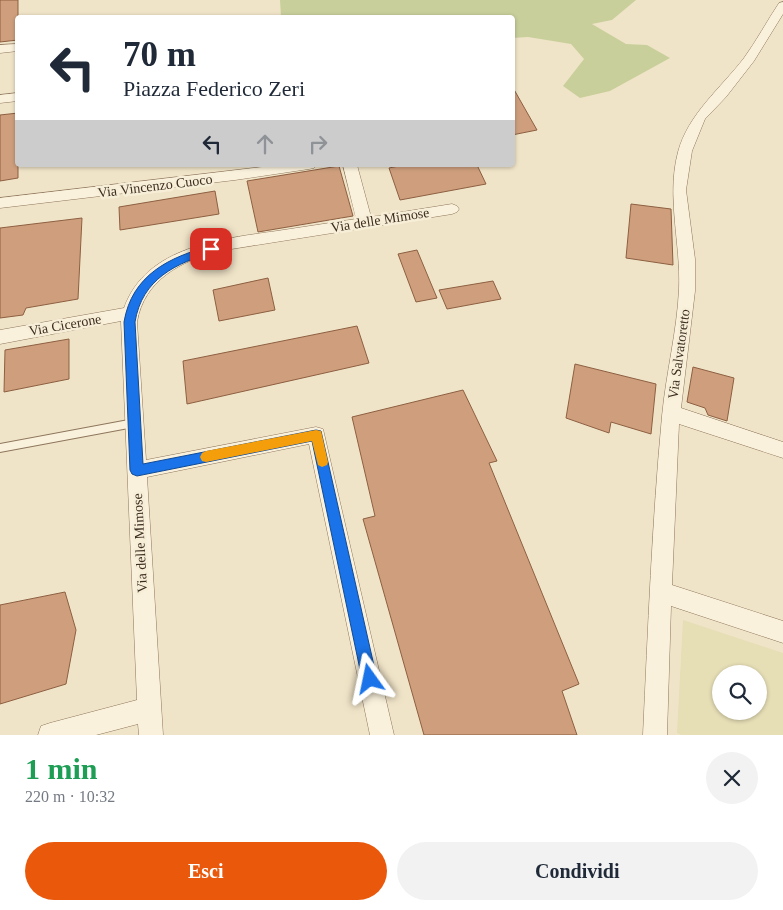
<!DOCTYPE html>
<html lang="it">
<meta charset="utf-8">
<style>
body{margin:0;font-family:"Times New Roman",serif;background:#f2f2f3;color:#1f2937;height:100vh;display:flex;flex-direction:column;font-size:19px;white-space:nowrap}
*{box-sizing:border-box;margin:0}
p{font-size:16px;color:#747a83}
.icon{flex:none;width:28px;height:28px;fill:none;stroke:currentColor;stroke-width:2;stroke-linecap:round;stroke-linejoin:round}
.map{position:relative;height:735px;overflow:hidden}
.sheet{display:flex;flex-direction:column;background:#fff;flex:1}
.sheet>*{flex:none}
.hud{position:absolute;left:15px;top:15px;width:500px;height:152px;border-radius:5px;box-shadow:0 1px 4px #0004;background:#fff;color:#1f2937;overflow:hidden}
.buttons{position:absolute;left:712px;top:665px;display:grid;gap:10px}
.buttons a{display:grid;place-items:center;width:55px;height:55px;border-radius:50%;background:#fff;box-shadow:0 1px 4px #0004;font-size:25px}
.pin{position:absolute;display:grid;place-items:center;width:42px;height:42px;color:#fff;margin:-21px;border-radius:10px;box-shadow:0 2px 8px #0006}
.me{position:absolute;width:55px;margin:-28px;rotate:348deg;stroke-linejoin:round;filter:drop-shadow(0 0 4px #0008)}
.turn{display:flex;align-items:center;gap:18px;height:105px;padding:0 25px;font-size:22px}
.turn .icon{width:65px;height:65px;stroke-width:2.5}
.turn b{display:block;font-size:35px;line-height:42px}
.lanes{display:flex;align-items:center;height:48px;padding:0 25px;background:#0003;justify-content:center;gap:25px;direction:ltr}
.lanes .off{opacity:.35}
.round{display:grid;place-items:center;flex:none;width:52px;height:52px;border-radius:26px;background:#f2f2f3}
.overview{display:flex;align-items:center;justify-content:space-between;height:85px;padding:0 25px}
h1{font-size:30px;font-weight:600;line-height:38px;color:#1e9e55}
.primary-button{display:flex;gap:10px;margin-top:auto;padding:10px 25px}
.primary-button a{flex:1;height:58px;border-radius:30px;background:#ea580c;color:#fff;font-size:20px;font-weight:600;line-height:58px;text-align:center}
.primary-button a+a{background:#f2f2f3;color:#1f2937}
.map>svg:first-child{display:block}
.farmland{fill:#e6deb5;fill-rule:evenodd}
.green{fill:#c9cf9b}
.building{fill:#cf9f7d;stroke:#8d5f41}
.lines{fill:none;stroke-linecap:round;stroke-linejoin:round}
.lane-casing{stroke:#8d765c;stroke-width:2}
.street-casing{stroke:#8d765c;stroke-width:1}
.lane{fill:#faf1dc;fill-rule:evenodd}
.street{fill:#faf1dc;fill-rule:evenodd}
.route{fill:#1a73e8;stroke:#114b97}
.slow{fill:#f59e0b}
.labels{text-anchor:middle;dominant-baseline:central;stroke-width:5;stroke-linejoin:round;paint-order:stroke}
.street-label{font-size:14px;fill:#3d2e20;stroke:#f7eed8}
</style>
<div class="map">
<svg width="783" height="735" viewBox="0 0 783 735">
<rect width="100%" height="100%" fill="#f0e4c8"/>
<path class="farmland" d="M683,620L783,653V735H681L677,733ZM721,674H759V711H721Z"/>
<polygon class="green" points="280,0 636,0 612,20 592,24 626,44 647,45 670,58 610,91 580,98 563,86 584,59 571,44 528,37 513,38 512,18 281,17"/>
<g class="building">
<polygon points="0,0 18,0 18,40 0,42"/>
<polygon points="512,86 537,130 512,135"/>
<polygon points="18,113 18,178 0,181 0,115"/>
<polygon points="404,165 477,165 486,184 400,200 389,168"/>
<polygon points="339,166 353,216 258,232 247,181"/>
<polygon points="215,191 219,214 120,230 119,207"/>
<polygon points="631,204 671,209 673,265 626,258"/>
<polygon points="82,218 78,299 26,308 23,315 0,318 0,228"/>
<polygon points="417,250 437,298 416,302 398,254"/>
<polygon points="268,278 275,310 219,321 213,290"/>
<polygon points="493,281 501,299 447,309 439,290"/>
<polygon points="357,326 369,363 187,404 183,361"/>
<polygon points="69,339 69,379 4,392 5,350"/>
<polygon points="575,364 656,384 651,434 611,422 609,433 566,418"/>
<polygon points="693,367 734,378 727,421 708,415 705,408 687,402"/>
<polygon points="463,390 497,461 489,463 579,684 562,691 577,735 424,735 363,519 375,516 352,417"/>
<polygon points="65,592 76,630 66,684 0,704 0,605"/>
</g>
<g class="lines">
<g class="lane-casing">
<polygon id="lane" points="134,419 137,420 139,423 137,426 134,427 0,452 0,444"/>
</g>
<g class="street-casing">
<g id="street">
<path d="M783,2V14L754,61L726,97L705,119L692,151L686,190L695,259V291L681,408L783,442V458L679,424L672,585L783,621V643L671,606L667,735H643C648,629 652,522 662,416C666,373 677,332 679,289C681,243 666,197 678,152C688,114 721,88 744,58C757,40 767,21 779,3Z"/>
<polygon points="18,44 18,51 0,53 0,45"/>
<polygon points="18,93 18,101 0,103 0,95"/>
<polygon points="279,165 316,165 314,168 309,169 235,180 0,208 0,198"/>
<path d="M343,165H357L371,217L452,204L457,206L459,209L457,212L452,214L219,251C181,261 144,280 137,322L146,460L316,427L323,429L394,735H370L309,444L147,477L163,735H139L138,724L96,735H38L41,726L50,723L137,700L121,321L0,344V330L124,308C146,246 221,239 277,231C303,227 330,223 356,219Z"/>
</g>
</g>
<use href="#lane" class="lane"/>
<use href="#street" class="street"/>
</g>
<path class="route" d="M211,246L214,247V252C176,263 142,279 135,322L143,464L316,430L321,431L377,679L375,684L370,686L364,684L362,679L312,441L137,476L132,474L130,470L124,322C132,275 169,257 211,246Z"/>
<polygon class="slow" points="316,430 321,431 322,435 328,462 327,465 322,467 318,465 312,441 206,462 202,461 200,457 202,453 206,451"/>
<g class="labels">
<g class="street-label">
<text transform="translate(155 186) rotate(-7)">Via Vincenzo Cuoco</text>
<text transform="translate(380 220) rotate(-9)">Via delle Mimose</text>
<text transform="translate(65 325) rotate(-10)">Via Cicerone</text>
<text transform="translate(679 354) rotate(-82)">Via Salvatoretto</text>
<text transform="translate(140 543) rotate(-93)">Via delle Mimose</text>
</g>
</g>
</svg>
<div class="buttons">
<a><svg class="icon" aria-label="search" viewBox="0 0 24 24"><circle cx="10" cy="10" r="6"/><path d="M15 15l6 6"/></svg></a>
</div>
<div class="pin" style="left:211px;top:249px;background:#d93025"><svg class="icon" aria-label="arrive" viewBox="0 0 24 24"><path d="M6 21V4h12l-3 4 3 4H6"/></svg></div>
<svg class="me" style="left:370px;top:679px" viewBox="-20 -20 40 40"><path d="M0-17L14 15 0 8-14 15z" fill="#1a73e8" stroke="#fff" stroke-width="4"/></svg>
<div class="hud">
<div class="turn"><svg class="icon" aria-label="left" viewBox="0 0 24 24"><path d="M17 20v-9H6M10 6l-5 5 5 5"/></svg><div><b>70 m</b>Piazza Federico Zeri</div></div>
<div class="lanes"><svg class="icon" aria-label="left" viewBox="0 0 24 24"><path d="M17 20v-9H6M10 6l-5 5 5 5"/></svg><svg class="icon off" aria-label="ahead" viewBox="0 0 24 24"><path d="M12 20V5M6 11l6-6 6 6"/></svg><svg class="icon off" aria-label="right" viewBox="0 0 24 24"><path d="M7 20v-9h11M14 6l5 5-5 5"/></svg></div>
</div>
</div>
<section class="sheet">
<div class="overview"><div><h1>1 min</h1><p>220 m · 10:32</p></div><a class="round"><svg class="icon" aria-label="close" viewBox="0 0 24 24"><path d="M6 6l12 12M18 6L6 18"/></svg></a></div>
<div class="primary-button"><a>Esci</a><a>Condividi</a></div>
</section>
